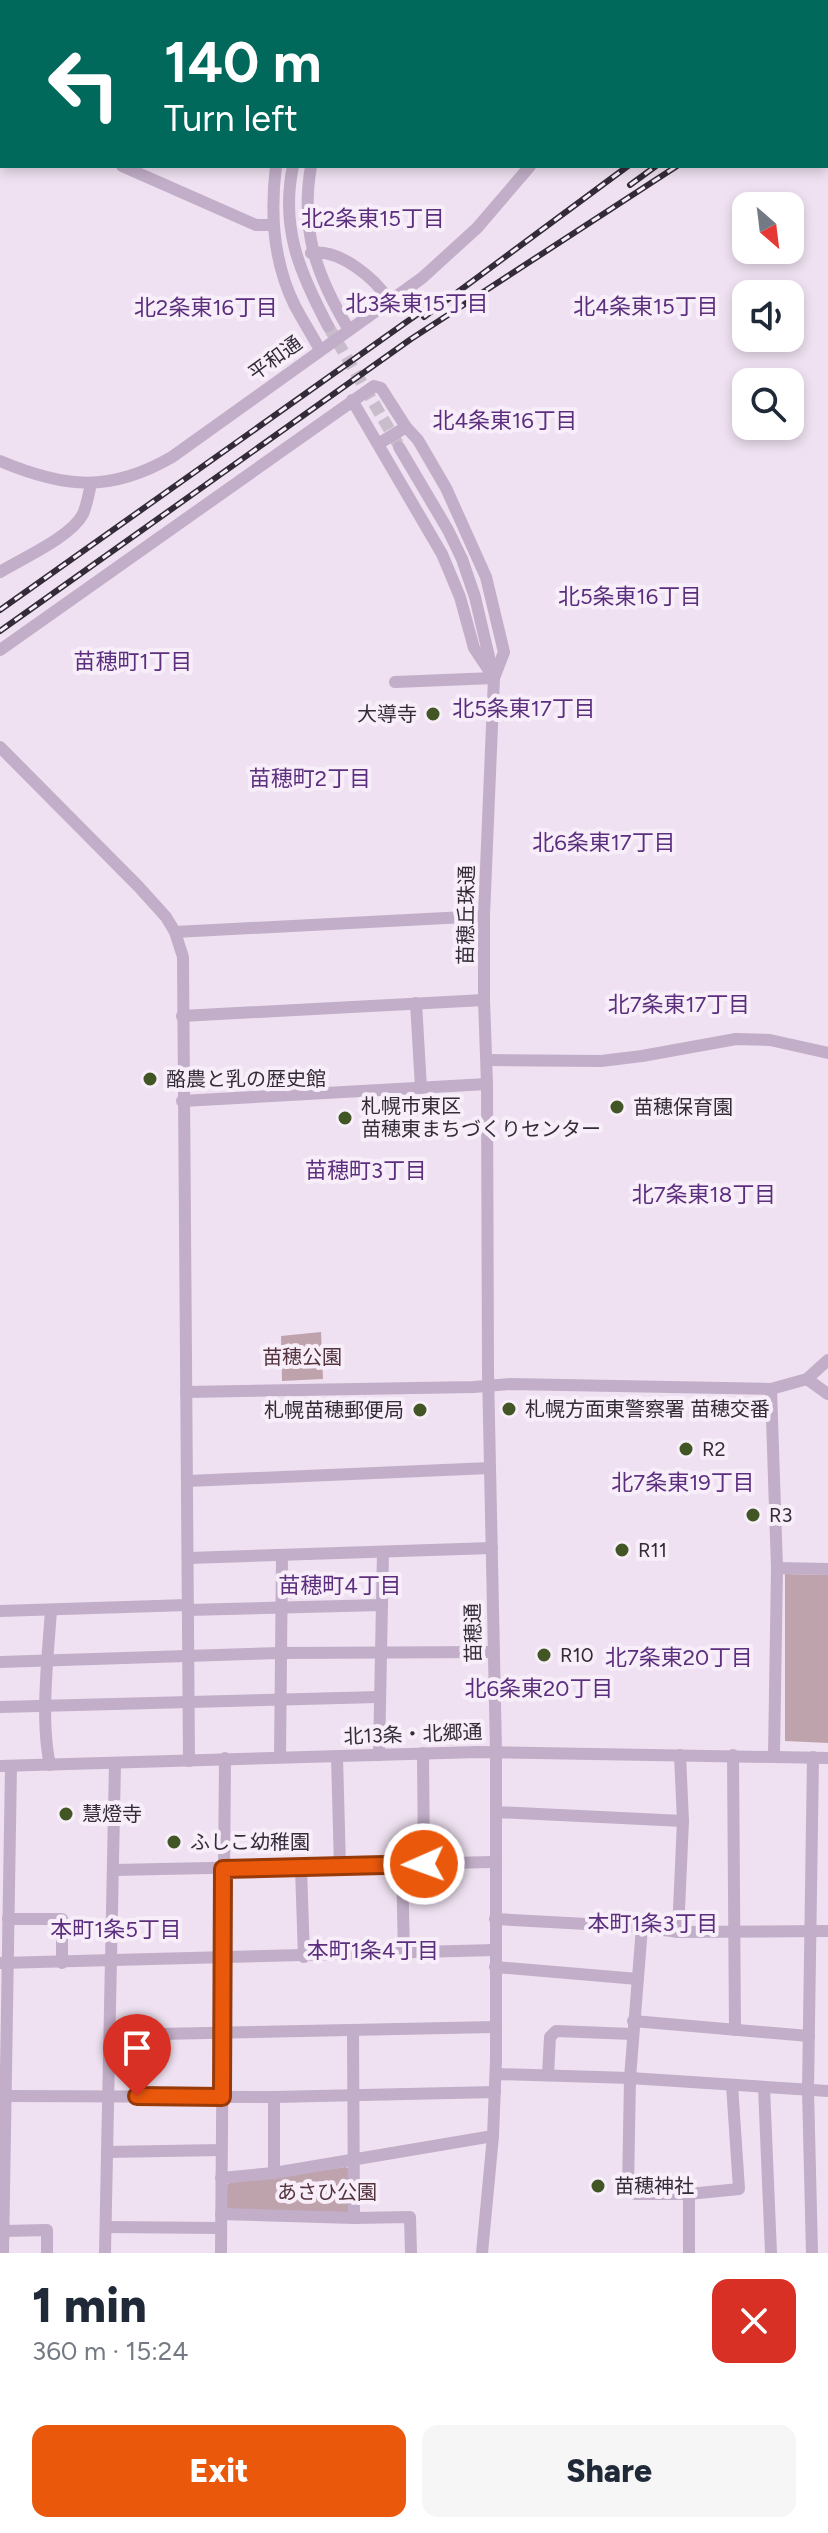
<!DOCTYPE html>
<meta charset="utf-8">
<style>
body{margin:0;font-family:Figtree,"Noto Sans JP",sans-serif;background:#f6f6f7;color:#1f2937;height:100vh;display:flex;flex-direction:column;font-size:30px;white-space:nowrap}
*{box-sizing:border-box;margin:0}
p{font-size:26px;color:#747a83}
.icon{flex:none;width:44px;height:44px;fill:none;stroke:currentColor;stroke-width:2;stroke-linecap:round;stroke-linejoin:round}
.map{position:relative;height:2253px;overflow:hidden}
.sheet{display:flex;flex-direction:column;background:#fff;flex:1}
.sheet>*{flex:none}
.guide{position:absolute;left:0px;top:0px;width:828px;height:168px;box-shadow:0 4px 12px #0003;background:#00695c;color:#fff;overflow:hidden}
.needle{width:52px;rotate:152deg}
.fabs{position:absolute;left:732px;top:192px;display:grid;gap:16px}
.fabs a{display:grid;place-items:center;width:72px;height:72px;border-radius:16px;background:#fff;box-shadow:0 4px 12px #0003;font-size:40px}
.pin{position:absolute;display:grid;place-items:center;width:68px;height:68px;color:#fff;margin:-82px -34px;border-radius:50% 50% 50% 0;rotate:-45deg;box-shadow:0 0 8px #0007}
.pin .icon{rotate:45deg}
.me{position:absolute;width:88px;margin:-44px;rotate:268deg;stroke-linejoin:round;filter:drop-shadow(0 0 6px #0008)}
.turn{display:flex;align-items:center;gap:28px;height:168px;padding:0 32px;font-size:36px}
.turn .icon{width:104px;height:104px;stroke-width:2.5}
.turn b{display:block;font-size:56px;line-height:68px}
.round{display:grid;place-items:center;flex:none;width:84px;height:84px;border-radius:16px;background:#f6f6f7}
.summary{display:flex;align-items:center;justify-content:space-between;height:136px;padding:0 32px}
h1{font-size:48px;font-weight:800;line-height:60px}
.cta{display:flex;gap:16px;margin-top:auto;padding:16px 32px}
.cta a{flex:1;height:92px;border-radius:16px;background:#ea580c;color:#fff;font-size:32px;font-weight:800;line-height:92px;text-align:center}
.cta a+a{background:#f6f6f7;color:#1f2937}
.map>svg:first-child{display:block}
.green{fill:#bfa3ac}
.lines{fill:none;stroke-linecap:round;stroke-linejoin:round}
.minor-tunnel{stroke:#c9bdcc;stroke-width:12;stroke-dasharray:12 6;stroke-linecap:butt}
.minor{stroke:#c2aec8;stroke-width:12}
.highway{stroke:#504458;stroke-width:18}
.rail-casing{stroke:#332c38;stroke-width:6}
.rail{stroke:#f7eef9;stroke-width:3;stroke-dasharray:9;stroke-linecap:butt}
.route-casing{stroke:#983908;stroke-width:20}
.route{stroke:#ea580c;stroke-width:14}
.poi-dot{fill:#425525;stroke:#f7eef9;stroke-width:3}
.labels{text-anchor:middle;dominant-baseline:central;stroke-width:8;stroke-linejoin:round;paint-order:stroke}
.street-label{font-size:20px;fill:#332c38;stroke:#f7eef9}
.poi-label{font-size:20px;fill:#332c38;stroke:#f7eef9;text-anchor:start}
.park-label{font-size:20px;fill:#53323c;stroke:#f7eef9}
.neighbourhood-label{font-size:22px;fill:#5b2e7e;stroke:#f7eef9}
</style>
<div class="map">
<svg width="828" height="2253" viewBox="0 0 828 2253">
<rect width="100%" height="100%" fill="#efe1f1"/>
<g class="green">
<polygon points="321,1332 323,1379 282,1381 281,1336"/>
<polygon points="785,1574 828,1575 828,1743 785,1741"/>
<polygon points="346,2167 349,2169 349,2212 227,2212 227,2185 229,2183"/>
</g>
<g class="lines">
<polyline class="minor-tunnel" points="328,326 398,444"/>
<g class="minor">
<polyline points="527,0 530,2"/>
<polyline points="555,0 558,2"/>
<polyline points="370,2 371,0"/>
<polyline points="669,2 670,0"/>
<polyline points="122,166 256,225 272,225"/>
<path d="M276,166C270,214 273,262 295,306C303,321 312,335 320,350"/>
<path d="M293,166C280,228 300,273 328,326"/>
<path d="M311,166C300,230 316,275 349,330"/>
<path d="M311,253C341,249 374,278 390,301"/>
<polyline points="352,400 442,554 460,597 474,648 488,669"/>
<polyline points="378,444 406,427"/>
<polyline points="399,447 448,530 462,559 475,597 494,678 484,916 484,1000 487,1084 488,1372 496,1751 496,2060 493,2136 482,2253"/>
<path d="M0,461C64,488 110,493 172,457L422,278L477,228L530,166"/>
<path d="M0,572C23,558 71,537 83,514C87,504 89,494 91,483"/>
<polyline points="0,650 374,386 381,388 406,427 418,440 446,488 486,577 504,652 494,678"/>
<polyline points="395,682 494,678"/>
<polyline points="0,747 138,886 166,917 175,932 183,957 189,1761"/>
<polyline points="175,932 484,916"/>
<polyline points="416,1003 421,1088"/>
<polyline points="182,1016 484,1000"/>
<polyline points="487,1060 601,1061 642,1056 736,1039 770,1040 828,1053"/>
<polyline points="182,1101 487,1084"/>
<polyline points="807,1379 828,1394"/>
<polyline points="771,1389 777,1568"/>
<polyline points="186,1392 474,1387 510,1384 771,1389 807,1379 828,1360"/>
<polyline points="188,1481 490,1468"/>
<polyline points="189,1558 492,1548"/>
<polyline points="188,1610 382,1605"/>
<polyline points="0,1611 188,1605"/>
<polyline points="0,1662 280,1653 493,1652"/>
<polyline points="0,1707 379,1697"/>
<polyline points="423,1753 424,1864"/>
<polyline points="379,1755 383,1552"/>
<polyline points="733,1755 735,2030"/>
<polyline points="774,1755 777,1568 828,1569"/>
<polyline points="337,1756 340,1867"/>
<polyline points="280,1757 282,1556"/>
<path d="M50,1765C40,1720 48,1656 51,1610"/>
<polyline points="0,1766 478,1752 828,1758"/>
<polyline points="496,1812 683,1821"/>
<polyline points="402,1865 404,1954"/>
<polyline points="301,1868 304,1957"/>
<polyline points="113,1870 495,1862"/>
<polyline points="8,1919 62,1919 62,1963"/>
<polyline points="495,1919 642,1927 678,1932 828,1931"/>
<polyline points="642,1927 630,2078 628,2188 635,2194 689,2194 689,2253"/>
<polyline points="678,1932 683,1821 680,1755"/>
<polyline points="0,1963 495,1950"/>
<polyline points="495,1967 638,1979"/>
<polyline points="633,2021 809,2036"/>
<polyline points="353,2030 354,2218 410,2217 411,2253"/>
<polyline points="110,2035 495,2027"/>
<polyline points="496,2074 630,2078 828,2091"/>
<polyline points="548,2075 550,2037 556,2031 632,2034"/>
<polyline points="764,2087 771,2253"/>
<polyline points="7,2096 274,2097 495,2092"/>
<polyline points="274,2097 274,2173"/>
<polyline points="107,2152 221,2150"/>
<polyline points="221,2178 274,2173 493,2136"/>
<polyline points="689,2194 739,2189 732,2085"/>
<polyline points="221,2214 354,2218"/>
<polyline points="106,2227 221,2228"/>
<polyline points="4,2231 47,2230 47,2253"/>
<polyline points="3,2253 11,1766"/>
<polyline points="105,2253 115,1763"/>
<polyline points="221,2253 225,1758"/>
<polyline points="812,2253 808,2090 813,1757"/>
</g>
<g class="highway">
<polyline points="96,2 97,0"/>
<polyline points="0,118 2,116"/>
</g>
<g class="rail-casing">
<g id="rail">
<polyline points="826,9 828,7"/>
<polyline points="826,25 828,23"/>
<polyline points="826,45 828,44"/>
<polyline points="826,61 828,60"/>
<polyline points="630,185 656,166"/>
<polyline points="424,317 628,166"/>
<polyline points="0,610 429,306"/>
<polyline points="0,631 411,339 677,166"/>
</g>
</g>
<use href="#rail" class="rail"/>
</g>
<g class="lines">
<g class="route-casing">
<polyline id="route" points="137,2096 222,2097 223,1869 424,1864"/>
</g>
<use href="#route" class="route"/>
</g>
<g class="poi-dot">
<circle cx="433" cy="714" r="8"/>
<circle cx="150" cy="1079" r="8"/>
<circle cx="617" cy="1107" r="8"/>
<circle cx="345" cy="1118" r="8"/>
<circle cx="509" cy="1409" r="8"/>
<circle cx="420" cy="1410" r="8"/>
<circle cx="686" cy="1449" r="8"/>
<circle cx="753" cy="1515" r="8"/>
<circle cx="622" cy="1550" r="8"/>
<circle cx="544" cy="1655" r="8"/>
<circle cx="66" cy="1814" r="8"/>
<circle cx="174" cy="1842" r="8"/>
<circle cx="598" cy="2186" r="8"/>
</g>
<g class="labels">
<g class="street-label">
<text transform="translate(275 358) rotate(-36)">平和通</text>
<text transform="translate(466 915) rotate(-89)">苗穂丘珠通</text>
<text transform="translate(473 1633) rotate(-91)">苗穂通</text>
<text transform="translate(413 1734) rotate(-2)">北13条・北郷通</text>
</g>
<g class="poi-label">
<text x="417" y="714" text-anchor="end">大導寺</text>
<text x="166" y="1079">酪農と乳の歴史館</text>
<text x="361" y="1106">札幌市東区<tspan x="361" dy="23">苗穂東まちづくりセンター</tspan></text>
<text x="633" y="1107">苗穂保育園</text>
<text x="525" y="1409">札幌方面東警察署 苗穂交番</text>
<text x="404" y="1410" text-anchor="end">札幌苗穂郵便局</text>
<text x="702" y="1449">R2</text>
<text x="769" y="1515">R3</text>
<text x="638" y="1550">R11</text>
<text x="560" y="1655">R10</text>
<text x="82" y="1814">慧燈寺</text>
<text x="190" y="1842">ふしこ幼稚園</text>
<text x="614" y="2186">苗穂神社</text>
</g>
<g class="park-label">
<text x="302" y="1357">苗穂公園</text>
<text x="327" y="2192">あさひ公園</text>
</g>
<g class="neighbourhood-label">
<text x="373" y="218">北2条東15丁目</text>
<text x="417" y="303">北3条東15丁目</text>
<text x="646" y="306">北4条東15丁目</text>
<text x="206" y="307">北2条東16丁目</text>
<text x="505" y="420">北4条東16丁目</text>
<text x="630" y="596">北5条東16丁目</text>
<text x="133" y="661">苗穂町1丁目</text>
<text x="524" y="708">北5条東17丁目</text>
<text x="310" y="778">苗穂町2丁目</text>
<text x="604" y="842">北6条東17丁目</text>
<text x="679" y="1004">北7条東17丁目</text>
<text x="366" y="1170">苗穂町3丁目</text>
<text x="704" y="1194">北7条東18丁目</text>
<text x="683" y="1482">北7条東19丁目</text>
<text x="340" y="1585">苗穂町4丁目</text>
<text x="679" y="1657">北7条東20丁目</text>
<text x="539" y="1688">北6条東20丁目</text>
<text x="653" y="1923">本町1条3丁目</text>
<text x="116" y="1929">本町1条5丁目</text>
<text x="373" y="1950">本町1条4丁目</text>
</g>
</g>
</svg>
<div class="fabs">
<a><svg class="needle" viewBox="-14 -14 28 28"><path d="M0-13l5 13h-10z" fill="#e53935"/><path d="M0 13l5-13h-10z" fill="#747a83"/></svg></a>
<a><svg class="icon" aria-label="sound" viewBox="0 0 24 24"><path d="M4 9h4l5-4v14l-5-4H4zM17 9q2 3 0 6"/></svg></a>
<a><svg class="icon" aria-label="search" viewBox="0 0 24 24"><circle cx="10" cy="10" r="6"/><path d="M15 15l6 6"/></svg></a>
</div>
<div class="pin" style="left:137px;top:2096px;background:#d93025"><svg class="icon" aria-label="arrive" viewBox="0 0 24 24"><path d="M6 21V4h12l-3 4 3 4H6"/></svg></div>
<svg class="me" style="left:424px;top:1864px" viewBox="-20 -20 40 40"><circle r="17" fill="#ea580c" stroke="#fff" stroke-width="3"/><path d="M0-11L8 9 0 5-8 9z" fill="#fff"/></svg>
<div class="guide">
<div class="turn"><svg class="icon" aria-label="left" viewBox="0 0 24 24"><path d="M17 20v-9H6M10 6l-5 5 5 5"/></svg><div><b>140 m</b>Turn left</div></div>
</div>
</div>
<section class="sheet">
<div class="summary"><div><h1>1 min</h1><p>360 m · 15:24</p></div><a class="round" style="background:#d93025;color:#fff"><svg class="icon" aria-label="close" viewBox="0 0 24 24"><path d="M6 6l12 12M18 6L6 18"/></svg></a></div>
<div class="cta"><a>Exit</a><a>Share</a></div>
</section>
